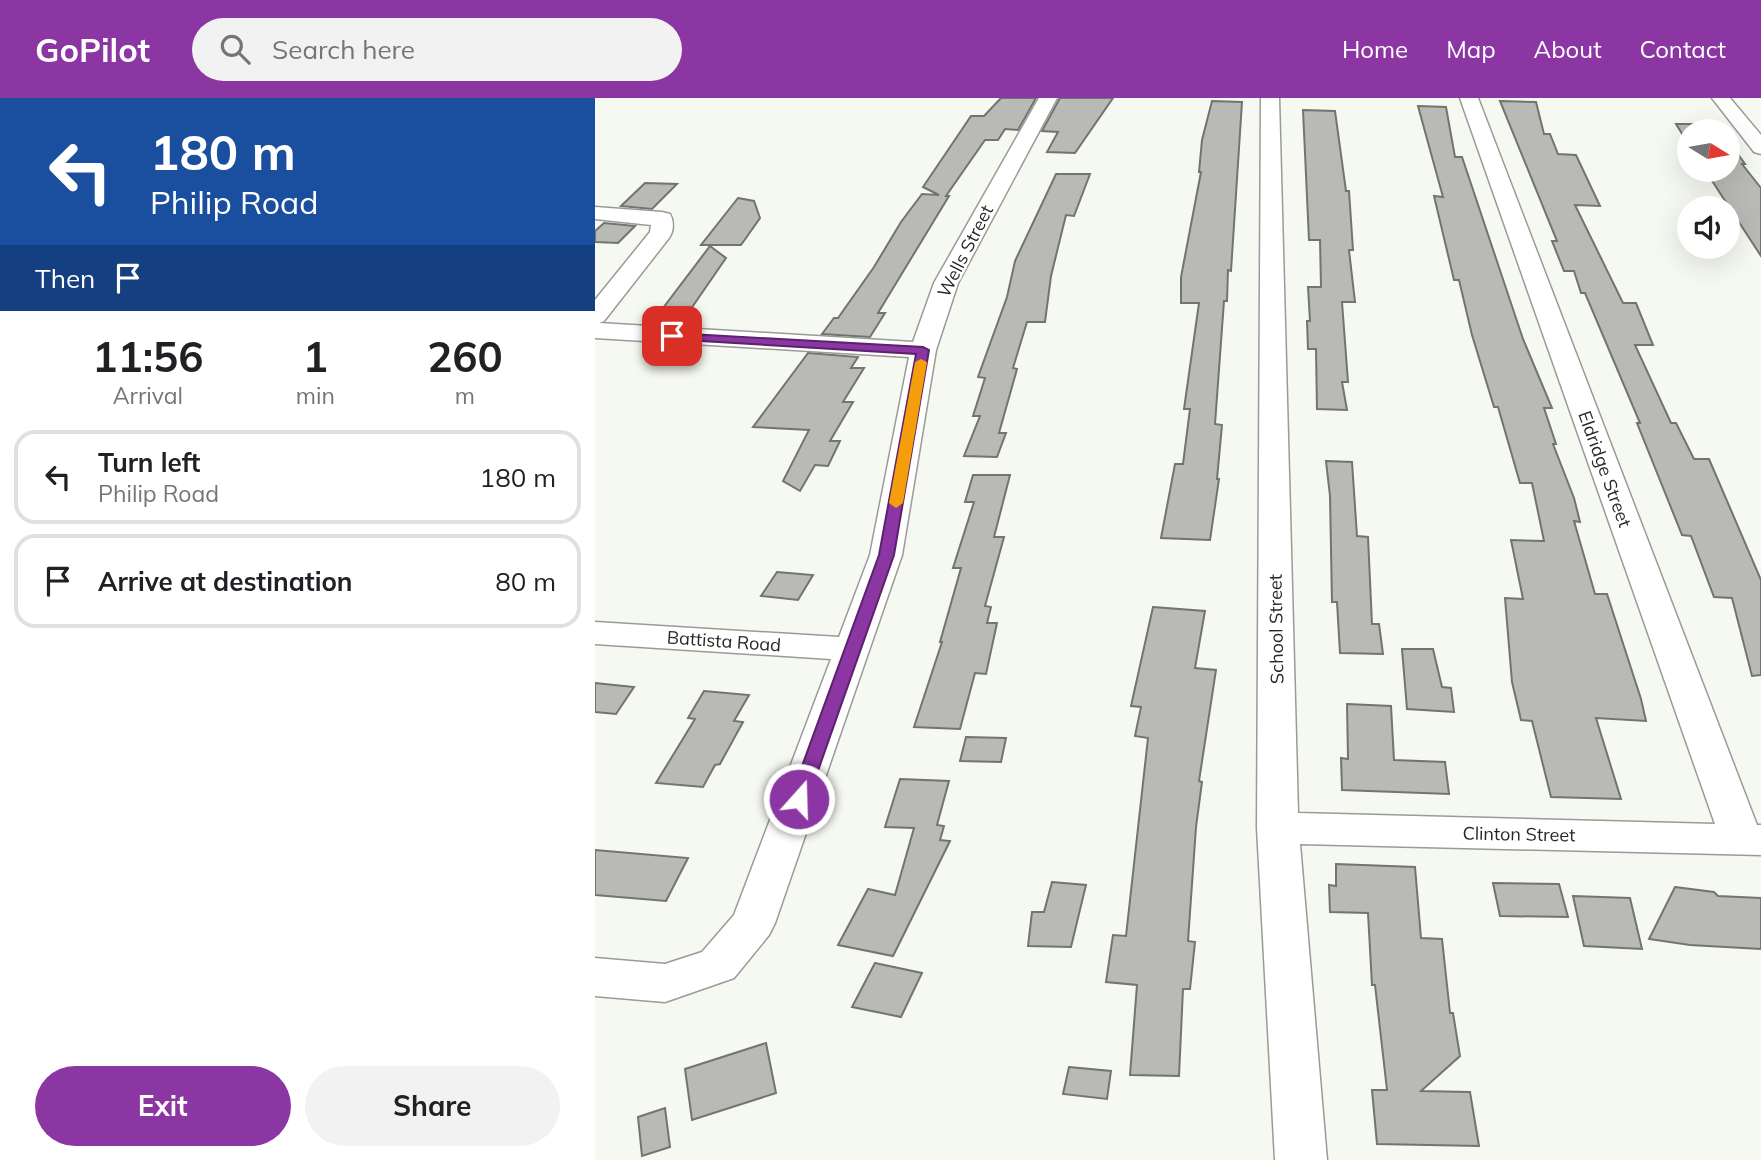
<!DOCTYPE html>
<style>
body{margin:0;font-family:Mulish,sans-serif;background:#f2f2f2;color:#202124;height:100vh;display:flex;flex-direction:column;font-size:26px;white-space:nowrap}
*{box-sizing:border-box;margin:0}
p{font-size:23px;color:#757577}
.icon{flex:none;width:38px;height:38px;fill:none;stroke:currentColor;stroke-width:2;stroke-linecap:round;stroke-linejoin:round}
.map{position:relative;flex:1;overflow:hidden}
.panel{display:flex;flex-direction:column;background:#fff;width:595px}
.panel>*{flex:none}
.hud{background:#1a4fa0;color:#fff;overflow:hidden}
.needle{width:46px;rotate:101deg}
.tools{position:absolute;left:1082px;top:21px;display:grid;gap:14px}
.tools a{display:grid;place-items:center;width:63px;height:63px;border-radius:50%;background:#fff;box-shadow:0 7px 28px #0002;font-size:35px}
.pin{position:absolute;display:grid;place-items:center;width:60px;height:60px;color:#fff;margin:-30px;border-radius:14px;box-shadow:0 4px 10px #0006}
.me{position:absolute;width:77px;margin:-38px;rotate:20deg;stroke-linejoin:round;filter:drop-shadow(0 0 5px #0008)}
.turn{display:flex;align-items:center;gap:24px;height:147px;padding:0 35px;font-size:32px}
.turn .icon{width:91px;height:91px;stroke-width:2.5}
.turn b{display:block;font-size:49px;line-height:60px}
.then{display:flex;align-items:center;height:66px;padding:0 35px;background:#0003;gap:14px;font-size:26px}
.eta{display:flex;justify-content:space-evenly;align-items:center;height:119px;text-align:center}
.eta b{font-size:42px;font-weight:700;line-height:49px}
.primary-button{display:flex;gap:14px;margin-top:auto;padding:14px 35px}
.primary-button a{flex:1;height:80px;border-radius:42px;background:#8b36a3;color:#fff;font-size:28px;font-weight:700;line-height:80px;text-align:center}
.primary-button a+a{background:#f2f2f2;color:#202124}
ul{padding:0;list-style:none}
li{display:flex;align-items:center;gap:21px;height:94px;margin:0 14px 10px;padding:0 21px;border:4px solid #e0e0e0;border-radius:21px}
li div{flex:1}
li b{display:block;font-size:26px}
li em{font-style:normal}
header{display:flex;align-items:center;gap:42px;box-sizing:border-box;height:98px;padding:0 35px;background:#8b36a3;color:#fff}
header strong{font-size:33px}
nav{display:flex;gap:38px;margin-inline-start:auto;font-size:24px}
.search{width:490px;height:63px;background:#f2f2f2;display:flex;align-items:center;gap:18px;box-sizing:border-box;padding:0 24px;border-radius:38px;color:#757577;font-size:26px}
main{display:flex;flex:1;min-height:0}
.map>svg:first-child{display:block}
.building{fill:#b9bab5;stroke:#72746f;stroke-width:2}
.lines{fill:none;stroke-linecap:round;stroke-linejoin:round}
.minor-casing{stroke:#9a9b96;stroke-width:3}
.minor{fill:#fff;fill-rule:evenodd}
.route{fill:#8b36a3;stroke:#5a236a;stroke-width:2}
.slow{fill:#f59e0b}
.labels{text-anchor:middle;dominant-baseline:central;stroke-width:5;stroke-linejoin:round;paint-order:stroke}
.street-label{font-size:18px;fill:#272826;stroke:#fff}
</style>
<header>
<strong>GoPilot</strong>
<div class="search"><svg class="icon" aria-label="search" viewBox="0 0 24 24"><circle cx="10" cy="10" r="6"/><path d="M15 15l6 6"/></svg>Search here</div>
<nav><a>Home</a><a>Map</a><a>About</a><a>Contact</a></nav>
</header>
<main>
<section class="panel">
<div class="hud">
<div class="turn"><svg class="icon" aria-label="left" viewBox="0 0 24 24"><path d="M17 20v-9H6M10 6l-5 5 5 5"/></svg><div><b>180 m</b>Philip Road</div></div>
<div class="then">Then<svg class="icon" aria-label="arrive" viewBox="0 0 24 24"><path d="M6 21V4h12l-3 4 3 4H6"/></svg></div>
</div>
<div class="eta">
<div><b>11:56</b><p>Arrival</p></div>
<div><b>1</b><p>min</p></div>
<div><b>260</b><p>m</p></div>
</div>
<ul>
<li><svg class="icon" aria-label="left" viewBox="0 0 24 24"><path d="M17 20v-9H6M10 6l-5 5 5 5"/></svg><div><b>Turn left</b><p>Philip Road</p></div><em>180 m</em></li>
<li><svg class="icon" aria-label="arrive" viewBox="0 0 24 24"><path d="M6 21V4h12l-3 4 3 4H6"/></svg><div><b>Arrive at destination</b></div><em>80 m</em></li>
</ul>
<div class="primary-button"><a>Exit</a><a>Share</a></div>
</section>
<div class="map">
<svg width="1166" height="1062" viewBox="0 0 1166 1062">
<rect width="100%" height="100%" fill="#f6f8f2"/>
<g class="building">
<polygon points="406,0 441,0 423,32 410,31 403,42 390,42 351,98 354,98 283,215 290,215 275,239 227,236 239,220 243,220 279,169 306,124 327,96 344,97 328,89 376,18 389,18"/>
<polygon points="465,0 518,0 480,55 452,54 463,34 447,33"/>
<polygon points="617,3 647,4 636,173 633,172 632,203 629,203 620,326 627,327 622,381 624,381 615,442 566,440 580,366 588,366 595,311 589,311 604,205 586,205 586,179 606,74 604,74 607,42"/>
<polygon points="905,3 941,4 949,36 955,36 963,56 981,57 1005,108 980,107 1028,205 1041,205 1058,247 1040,247 1076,325 1081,325 1099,361 1114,361 1166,482 1166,577 1157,578 1137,500 1119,499 1096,438 1087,437 1042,325 1045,325 990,195 986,195 979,173 969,173 957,143 962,143"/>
<polygon points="823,8 851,9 860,59 867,59 928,241 957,310 949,310 961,346 958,346 979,400 985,424 979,423 1000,496 1012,496 1046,601 1051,623 1001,620 1026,701 956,699 937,623 926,622 917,584 910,500 928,501 916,442 949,443 937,385 925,385 903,309 899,309 877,237 864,182 859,182 839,98 848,99"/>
<polygon points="708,12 740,13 751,93 754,93 758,152 754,152 760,204 747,204 753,284 747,284 752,312 722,311 721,251 713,251 712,223 715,223 713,189 726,189 725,142 714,142"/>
<polygon points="1081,26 1122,26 1127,33 1094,33 1094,47"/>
<polygon points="1132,41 1150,66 1147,66 1166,90 1166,158 1110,72 1132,72"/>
<polygon points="461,76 495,76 479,118 471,117 456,178 450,224 432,224 418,270 422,271 404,335 411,335 402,359 369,358 385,318 378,318 390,280 383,279 412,199 420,163"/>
<polygon points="50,85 82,86 57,111 26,108"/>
<polygon points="143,100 159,103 165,120 146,147 106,147"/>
<polygon points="9,125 40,128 23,145 0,144 0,133"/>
<polygon points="115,148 131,160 91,218 62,218"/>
<polygon points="213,255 263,259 256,270 269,270 248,304 258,304 235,343 245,343 233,368 220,367 205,393 188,383 214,332 158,329"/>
<polygon points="731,363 757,364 762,438 773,439 777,526 784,526 788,556 745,555 742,504 737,504 735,398"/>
<polygon points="378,377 415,377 399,439 409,439 390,508 396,509 392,525 402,525 391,576 380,575 365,631 319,629 347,544 345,544 366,470 358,470 379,404 370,404"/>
<polygon points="182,474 218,477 203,502 166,498"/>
<polygon points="558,509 610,513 600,570 621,572 604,683 607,684 601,729 593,843 600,844 595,891 588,891 584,978 535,977 542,887 511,884 518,837 531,838 553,640 540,638 546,609 536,608"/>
<polygon points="807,551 838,551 847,589 856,590 859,614 812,611"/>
<polygon points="0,585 39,589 21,616 0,614"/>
<polygon points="109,593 154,597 139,623 148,624 125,666 120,667 108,689 61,685 100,621 93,620"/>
<polygon points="752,606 796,608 799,662 850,664 854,696 747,692 746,660 753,661"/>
<polygon points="371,639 411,640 406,664 365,663"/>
<polygon points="305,681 354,683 342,727 349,728 345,742 355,743 298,858 243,847 273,791 300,797 319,730 290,729"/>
<polygon points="0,752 93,760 71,803 0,797"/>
<polygon points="741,766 820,769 826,840 847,841 855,915 858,915 865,958 826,993 875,994 884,1048 782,1046 777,992 792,992 780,887 777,887 773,815 735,814 734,787 741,788"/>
<polygon points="457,784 491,787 476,849 433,848 437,814 449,814"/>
<polygon points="898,785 964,786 973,819 905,818"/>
<polygon points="1080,789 1119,794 1123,798 1166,800 1166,851 1095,847 1054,841"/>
<polygon points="978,798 1035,800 1047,851 989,848"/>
<polygon points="280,865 327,875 306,919 257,909"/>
<polygon points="171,945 181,995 97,1022 90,971"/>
<polygon points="474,969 516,973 512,1001 468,996"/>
<polygon points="70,1010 75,1049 47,1058 43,1019"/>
</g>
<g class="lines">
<g class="minor-casing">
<g id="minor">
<path d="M444,0H462L363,185L341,252L307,457L180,825L174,837L139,880L70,904L0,898V860L70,866L107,854L139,817L236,561L0,546V524L244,539L275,457L314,259L0,240V202L55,134L56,127L0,121V109L67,114L75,116C79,123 79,133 74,140L9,223L4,225L318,244L339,185Z"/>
<polygon points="666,0 684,0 703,715 1120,726 865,0 883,0 1162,727 1166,727 1166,757 705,746 732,1062 680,1062 662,730"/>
<polygon points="1117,0 1135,0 1166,37 1166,56 1159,54"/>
</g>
</g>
<use href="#minor" class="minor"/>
</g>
<polygon class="route" points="77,235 328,249 334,252 299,457 213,701 210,705 197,705 195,701 284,457 321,256 73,241 73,236"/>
<polygon class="slow" points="326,261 332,264 308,405 301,410 294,405 320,264"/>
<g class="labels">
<g class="street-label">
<text transform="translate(370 153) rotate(-63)">Wells Street</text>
<text transform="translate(1010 371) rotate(70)">Eldridge Street</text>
<text transform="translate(681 531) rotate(-91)">School Street</text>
<text transform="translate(129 543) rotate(4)">Battista Road</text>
<text transform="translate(924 736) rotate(1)">Clinton Street</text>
</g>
</g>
</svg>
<div class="tools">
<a><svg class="needle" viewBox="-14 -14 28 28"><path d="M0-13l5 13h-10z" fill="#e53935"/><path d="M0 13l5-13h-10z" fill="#757577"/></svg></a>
<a><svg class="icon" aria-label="sound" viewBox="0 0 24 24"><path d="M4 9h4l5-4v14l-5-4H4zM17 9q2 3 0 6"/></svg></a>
</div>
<div class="pin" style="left:77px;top:238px;background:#d93025"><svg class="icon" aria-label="arrive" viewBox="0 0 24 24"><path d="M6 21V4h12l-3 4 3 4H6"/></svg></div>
<svg class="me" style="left:204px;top:701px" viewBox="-20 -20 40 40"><circle r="17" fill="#8b36a3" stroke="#fff" stroke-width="3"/><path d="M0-11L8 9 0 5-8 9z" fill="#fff"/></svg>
</div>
</main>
